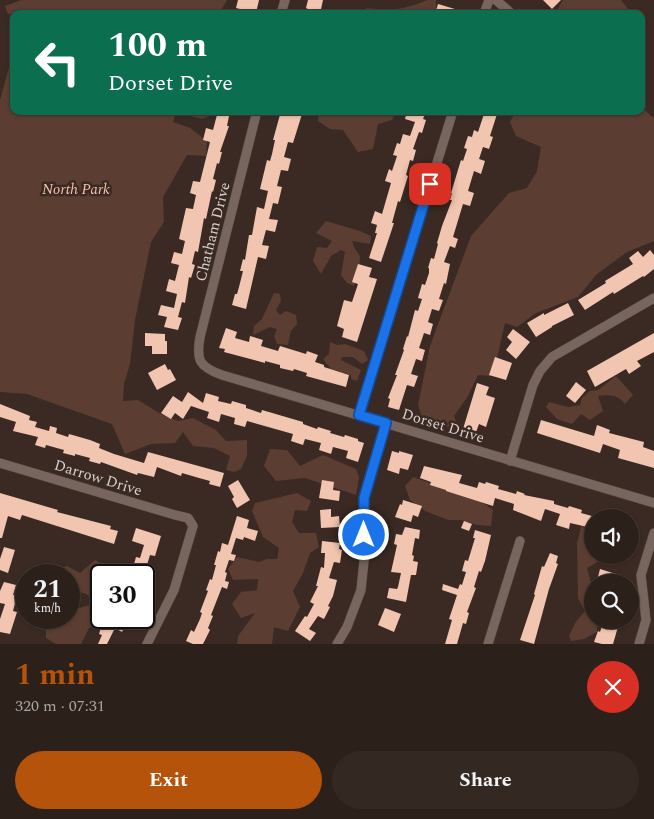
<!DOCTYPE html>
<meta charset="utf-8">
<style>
body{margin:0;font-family:Spectral,serif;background:#342823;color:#f1f3f6;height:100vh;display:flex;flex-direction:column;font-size:19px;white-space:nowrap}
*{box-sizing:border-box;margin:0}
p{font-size:16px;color:#a6a3a2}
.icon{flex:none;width:28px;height:28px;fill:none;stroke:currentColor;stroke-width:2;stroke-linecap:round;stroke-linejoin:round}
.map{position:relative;height:644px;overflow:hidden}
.panel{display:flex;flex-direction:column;background:#2c201a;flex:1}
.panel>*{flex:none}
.top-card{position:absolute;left:10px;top:10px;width:635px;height:105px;border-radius:10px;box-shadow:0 1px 4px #0004,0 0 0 1px #483e39;background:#0b6e4f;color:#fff;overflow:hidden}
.controls{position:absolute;left:584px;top:509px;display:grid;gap:10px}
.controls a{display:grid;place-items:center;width:55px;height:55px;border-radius:50%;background:#2c201a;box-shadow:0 1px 4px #0004,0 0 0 1px #483e39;font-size:25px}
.speed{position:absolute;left:15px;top:564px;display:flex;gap:10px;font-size:25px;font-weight:700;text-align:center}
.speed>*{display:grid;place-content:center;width:65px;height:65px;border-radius:50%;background:#2c201a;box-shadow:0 1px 4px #0004,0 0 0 1px #483e39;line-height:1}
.speed small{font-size:12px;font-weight:400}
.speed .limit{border:2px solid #111;border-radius:8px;background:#fff;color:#111}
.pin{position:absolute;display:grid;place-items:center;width:42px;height:42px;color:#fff;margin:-21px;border-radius:10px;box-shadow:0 2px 8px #0006}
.me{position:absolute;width:55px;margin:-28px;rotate:0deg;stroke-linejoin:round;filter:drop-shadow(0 0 4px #0008)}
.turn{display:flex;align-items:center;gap:18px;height:105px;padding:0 15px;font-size:22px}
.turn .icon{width:65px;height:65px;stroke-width:2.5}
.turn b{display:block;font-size:35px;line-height:42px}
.round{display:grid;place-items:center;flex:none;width:52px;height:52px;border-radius:26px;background:#342823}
.overview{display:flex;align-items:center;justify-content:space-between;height:85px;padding:0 15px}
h1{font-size:30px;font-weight:700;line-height:38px;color:#b45309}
.cta{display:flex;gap:10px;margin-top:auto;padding:10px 15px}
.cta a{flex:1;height:58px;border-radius:30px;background:#b45309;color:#fff;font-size:20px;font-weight:700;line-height:58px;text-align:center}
.cta a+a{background:#342823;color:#f1f3f6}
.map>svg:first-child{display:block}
.green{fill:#5b3e31}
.building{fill:#f2c5b1}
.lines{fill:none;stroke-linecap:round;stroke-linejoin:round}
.street-casing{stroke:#554842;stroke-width:10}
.street{stroke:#78665e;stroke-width:9}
.route-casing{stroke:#114b97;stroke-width:12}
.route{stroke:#1a73e8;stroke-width:9}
.labels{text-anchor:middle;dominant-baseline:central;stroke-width:5;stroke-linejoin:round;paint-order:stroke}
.park-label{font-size:15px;font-style:italic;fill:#f6bfa8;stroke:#3a2a23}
.street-label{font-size:15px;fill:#dcd2cd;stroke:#3a2a23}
</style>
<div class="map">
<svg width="654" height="644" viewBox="0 0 654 644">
<rect width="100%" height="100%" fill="#3a2a23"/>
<g class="green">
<polygon points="21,0 227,0 219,14 23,14 24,11 8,14 5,6"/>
<path d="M427,0H436V14H364L366,8C392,10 402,11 427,0Z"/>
<polygon points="563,0 621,0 632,14 555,14"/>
<polygon points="14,49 14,111 176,111 173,122 190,128 207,141 206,156 187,155 163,197 164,222 151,242 135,320 130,364 124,384 123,401 138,400 159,413 178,421 193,418 216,430 226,441 247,440 247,456 241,469 234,472 226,470 230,456 214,448 193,446 183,432 175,443 151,444 125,454 112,424 27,394 0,392 0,100"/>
<polygon points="641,106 653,118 654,115 654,241 627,252 597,274 578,297 536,313 517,327 505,323 493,376 478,375 468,396 454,416 459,430 423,420 418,405 430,346 471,236 509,193 527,188 537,171 541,147 516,136 510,122 516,111 641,111"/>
<polygon points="181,111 214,111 215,114 202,119 183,114"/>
<polygon points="319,111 397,111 392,120 378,124 373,149 358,152 343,130 330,129 318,121"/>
<polygon points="326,221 360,231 371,236 370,244 352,241 355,249 360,256 359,273 354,286 347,283 341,275 345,252 341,250 331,256 321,274 313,261 317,247 327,248 332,241 316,233"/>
<polygon points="274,293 280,294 281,301 276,310 280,315 286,311 296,315 297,324 291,331 288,345 277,344 274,336 277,329 270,327 253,335 254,326 262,319"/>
<polygon points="330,342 337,345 345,344 364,351 368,360 362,364 353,357 342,357 341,360 361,370 357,381 351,379 351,375 331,369 323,359 329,354"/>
<path d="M616,376L633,395L625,404C619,395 609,394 598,396L603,411L590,420L581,414L572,424L557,419L546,407L549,402L568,407L580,405L582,398L590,391L598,390Z"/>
<polygon points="270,449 287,450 300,466 323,455 356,469 359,477 356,495 305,478 276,481 264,466"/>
<polygon points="413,477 479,500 493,510 491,526 477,525 461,520 448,520 425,511 410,500 405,486"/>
<polygon points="297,493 311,501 307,511 295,510 292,522 299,533 316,533 319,547 310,553 303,573 293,591 300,607 288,631 274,627 272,644 237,644 238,636 255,613 241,618 232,604 241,592 257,590 258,579 233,580 228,569 237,557 259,562 267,559 277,559 279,548 263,537 252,511 255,503"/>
<polygon points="582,524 589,540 592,541 592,555 610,555 587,568 592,587 592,620 597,620 597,632 584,639 571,641 569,636 575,623 585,611 578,598 577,543"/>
<path d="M95,560L117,573V575H101V618H110L107,620L89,628L81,644H56L46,638V623L60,622L64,618H69V614C79,604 84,611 95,600L86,594L69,589V575H55V571L67,566L80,573Z"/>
</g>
<g class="building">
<polygon points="238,0 259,0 256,13 236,8"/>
<polygon points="308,0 323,0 320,14 307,14 308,9 306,8"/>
<polygon points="543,0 561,0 552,9"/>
<polygon points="438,4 465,12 465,14 435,14"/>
<polygon points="218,111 230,111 227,126 229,126 220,152 222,152 219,164 217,163 213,179 216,180 213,192 212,191 206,219 204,218 198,252 195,251 192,264 195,265 191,278 189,277 185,303 182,302 178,317 182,318 178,330 164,327 167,317 158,315 161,305 174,308 177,294 166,291 169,279 175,281 179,265 171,263 174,252 182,254 185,241 179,239 186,208 193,209 196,195 190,193 193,181 200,182 210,142 203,140 206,128 213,130"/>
<polygon points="281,111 296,111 295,113 302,114 293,143 288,142 284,157 291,159 288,171 281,170 277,186 282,187 278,204 273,203 269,219 278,220 275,232 266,230 262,245 269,246 266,259 258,257 246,309 232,305 235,294 237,294 239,287 243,271 240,271 243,259 245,260 249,235 252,235 257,207 264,209 268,191 260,189 267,160 270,161 272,154 275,140 273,140"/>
<polygon points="407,111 418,111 425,114 423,119 426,120 422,133 419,132 413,149 416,150 413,161 410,160 406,175 408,176 400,202 398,201 392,223 394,223 381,262 369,258 377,233 375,233 377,225 371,223 375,211 382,214 391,183 385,181 389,169 392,171 397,156 393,155 397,143 400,144 403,134 410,136 415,122 405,119"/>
<polygon points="485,111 498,111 490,136 493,137 489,149 483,147 479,159 485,161 481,174 474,171 468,191 474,193 470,206 463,204 453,237 458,239 455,248 450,246 444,262 450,264 446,284 444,283 439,299 443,300 439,311 432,309 428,322 433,324 430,335 424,333 419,348 425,350 422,361 416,359 411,374 418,376 414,387 407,385 399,410 388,407 390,399 388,398 397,375 395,375 404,350 403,349 407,336 408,337 415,310 418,311 422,299 418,298 422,284 425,285 429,273 429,268 428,268 431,258 434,259 438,244 437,243 442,226 452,200 450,200 452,193 451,193 461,160 463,161 467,149 464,148 468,136 472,137 474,130 478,132"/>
<polygon points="650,250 654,255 654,269 644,277 643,276 614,294 613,292 585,310 578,300 606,283 605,281 633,264 629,258 638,251 643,257"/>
<polygon points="358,264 372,268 369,277 377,279 357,342 342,337 344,329 337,326 344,300 352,302 358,284 352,282"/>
<polygon points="568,303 574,315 552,326 552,327 536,337 527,323 544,313 544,315"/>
<polygon points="226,328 237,332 235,338 249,342 250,336 263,340 261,346 278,351 280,346 306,354 307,351 318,355 315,362 324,365 324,367 349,375 346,387 306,376 307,373 294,369 293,371 280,368 280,365 265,361 265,363 224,352 225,349 219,348"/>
<polygon points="513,329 530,342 516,359 506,350 512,342 507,337"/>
<polygon points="145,333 165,334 165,341 167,341 167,354 152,354 152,346 145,346"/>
<polygon points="654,333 654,352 637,361 641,366 629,374 626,369 595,387 587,371"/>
<polygon points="495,357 512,363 506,380 489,375"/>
<polygon points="165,364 168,370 170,369 176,380 157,390 148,373"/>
<polygon points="576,382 586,390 575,403 566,396"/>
<polygon points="477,383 489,387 486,395 495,398 486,427 479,424 476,432 463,429"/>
<polygon points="188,392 203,403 206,393 219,397 218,401 231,404 232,401 246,405 246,408 261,413 262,410 303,422 303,424 317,429 318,427 331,431 330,433 344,437 345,435 358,439 358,441 364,443 358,462 346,458 348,451 333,447 331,454 319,450 321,443 305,439 303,445 291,441 293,434 247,421 245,427 234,424 235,418 221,414 219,422 207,418 209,412 191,406 183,419 175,413 171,419 161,413 173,396 182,402"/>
<polygon points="0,404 30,416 29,420 37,422 35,427 49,431 50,426 57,428 56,433 68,437 69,434 90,440 100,444 99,448 114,454 144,463 148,452 224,473 220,487 209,484 210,481 199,478 182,473 181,476 157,467 154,477 138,473 137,475 101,462 100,464 89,461 90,458 75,454 75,456 63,453 64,450 46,445 45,448 35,445 38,437 13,431 16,422 0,417"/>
<polygon points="541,420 594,436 597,425 610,430 609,433 644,442 643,447 654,451 654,468 618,458 620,450 603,444 600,453 537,433"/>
<polygon points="392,451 399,453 399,451 413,455 408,470 400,468 399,474 387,470"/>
<polygon points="424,466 462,475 459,483 477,488 479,482 485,484 486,482 499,486 498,489 516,494 517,491 525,494 524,495 554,501 554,504 568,508 569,506 582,510 581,513 592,516 592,528 570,523 569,529 556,525 560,514 545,509 541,521 513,510 514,504 495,498 493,506 446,491 446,490 430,485 431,482 420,478"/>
<polygon points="238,480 250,500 237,508 232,499 234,497 228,486"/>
<polygon points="322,480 334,482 333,490 340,491 339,501 319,498"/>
<polygon points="0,493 58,510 57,512 111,526 110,529 118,531 114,544 22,515 20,520 8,516 2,538 0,538"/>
<polygon points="403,500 422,506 418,517 413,515 411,522 395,517 400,504 402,505"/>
<polygon points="331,509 331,517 339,516 340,527 321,528 320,510"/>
<polygon points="237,516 249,520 247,528 258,531 255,541 244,537 243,540 236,538 231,554 236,555 234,561 229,560 225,572 227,573 225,581 229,582 227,589 222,587 211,615 213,616 208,628 210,630 203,644 193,644 186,641 191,630 194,632 200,619 202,613 200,612 208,591 206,590 210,579 212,580 216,565 214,565 218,551 220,552 222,543 228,545"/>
<polygon points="464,521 472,524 469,531 461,528"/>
<polygon points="405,527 420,530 419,539 415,538 412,555 414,556 413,561 418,562 416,575 411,575 406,602 387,598 389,588 397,589 398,587 401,573 391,572 397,545 394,544 396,534 402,535"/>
<polygon points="136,528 161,536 155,556 150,555 144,575 131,575 136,557 140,558 144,545 132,541"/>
<polygon points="475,530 491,535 485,561 481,572 479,571 474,587 476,588 467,612 469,613 466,624 463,623 457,644 445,644 452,620 449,619 457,595 442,590 443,584 458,589 460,584 462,585 466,572 462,571 465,560 468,561 475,538 473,538"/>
<polygon points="322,541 340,543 339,549 342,550 340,563 334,562 329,578 337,580 333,596 328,606 330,607 324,619 318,616 309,629 316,633 310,641 295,631 305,616 307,617 314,604 310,602 318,586 316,586 321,567 324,568 325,553 321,553"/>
<polygon points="4,547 15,550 8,573 0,570 0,559"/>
<polygon points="550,553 558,556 556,563 558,564 549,589 534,644 520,640 535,595 534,594 542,566 544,567"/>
<polygon points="600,569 619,575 617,582 597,581"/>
<polygon points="4,582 16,585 13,595 17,595 13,611 17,612 10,634 0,632 0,619 5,604 0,603 0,591"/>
<polygon points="385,608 401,614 394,632 378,625"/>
<polygon points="106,618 119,618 127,621 122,632 115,628 107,644 98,644 102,635 99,634 101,627"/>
<polygon points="604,620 620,620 613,644 602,644 594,642 598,631 600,632"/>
</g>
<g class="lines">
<g class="street-casing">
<g id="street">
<polyline points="496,0 512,14"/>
<polyline points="281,14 285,0"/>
<polyline points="484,14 489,0"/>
<path d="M257,111L200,337C196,360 199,367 222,375C366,417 509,461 654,503"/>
<polyline points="359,415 453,111"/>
<polyline points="510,461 533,385 540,371 552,357 654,298"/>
<polyline points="0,463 175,515 188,518 193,526 174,590 147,644"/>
<polyline points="337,644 347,627 361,590 365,551 364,497 386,423"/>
<polyline points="488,644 520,541"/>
<polyline points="639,644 646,620 641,575 654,533"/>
</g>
</g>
<use href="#street" class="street"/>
</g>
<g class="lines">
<g class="route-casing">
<polyline id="route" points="364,535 364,498 386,423 359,415 430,184"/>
</g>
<use href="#route" class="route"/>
</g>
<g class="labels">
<g class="park-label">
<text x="76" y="189">North Park</text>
</g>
<g class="street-label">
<text transform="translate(213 232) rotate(-76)">Chatham Drive</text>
<text transform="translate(443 426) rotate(17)">Dorset Drive</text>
<text transform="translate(98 478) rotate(17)">Darrow Drive</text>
</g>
</g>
</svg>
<div class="controls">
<a><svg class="icon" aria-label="sound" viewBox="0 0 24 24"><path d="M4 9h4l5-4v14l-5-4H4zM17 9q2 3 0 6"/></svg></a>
<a><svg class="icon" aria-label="search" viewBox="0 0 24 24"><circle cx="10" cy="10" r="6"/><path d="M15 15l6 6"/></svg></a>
</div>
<div class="speed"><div>21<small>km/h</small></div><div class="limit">30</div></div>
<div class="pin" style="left:430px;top:184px;background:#d93025"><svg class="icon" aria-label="arrive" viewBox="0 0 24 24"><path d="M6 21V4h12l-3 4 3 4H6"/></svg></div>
<svg class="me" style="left:364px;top:535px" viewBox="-20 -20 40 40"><circle r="17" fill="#1a73e8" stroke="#fff" stroke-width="3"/><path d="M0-11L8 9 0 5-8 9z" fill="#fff"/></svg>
<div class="top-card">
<div class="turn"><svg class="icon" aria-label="left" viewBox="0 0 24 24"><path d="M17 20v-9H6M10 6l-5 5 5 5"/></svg><div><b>100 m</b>Dorset Drive</div></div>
</div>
</div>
<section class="panel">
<div class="overview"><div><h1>1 min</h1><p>320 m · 07:31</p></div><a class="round" style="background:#d93025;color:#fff"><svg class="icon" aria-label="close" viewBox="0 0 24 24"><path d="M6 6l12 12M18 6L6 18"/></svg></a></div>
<div class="cta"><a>Exit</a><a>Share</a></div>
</section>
